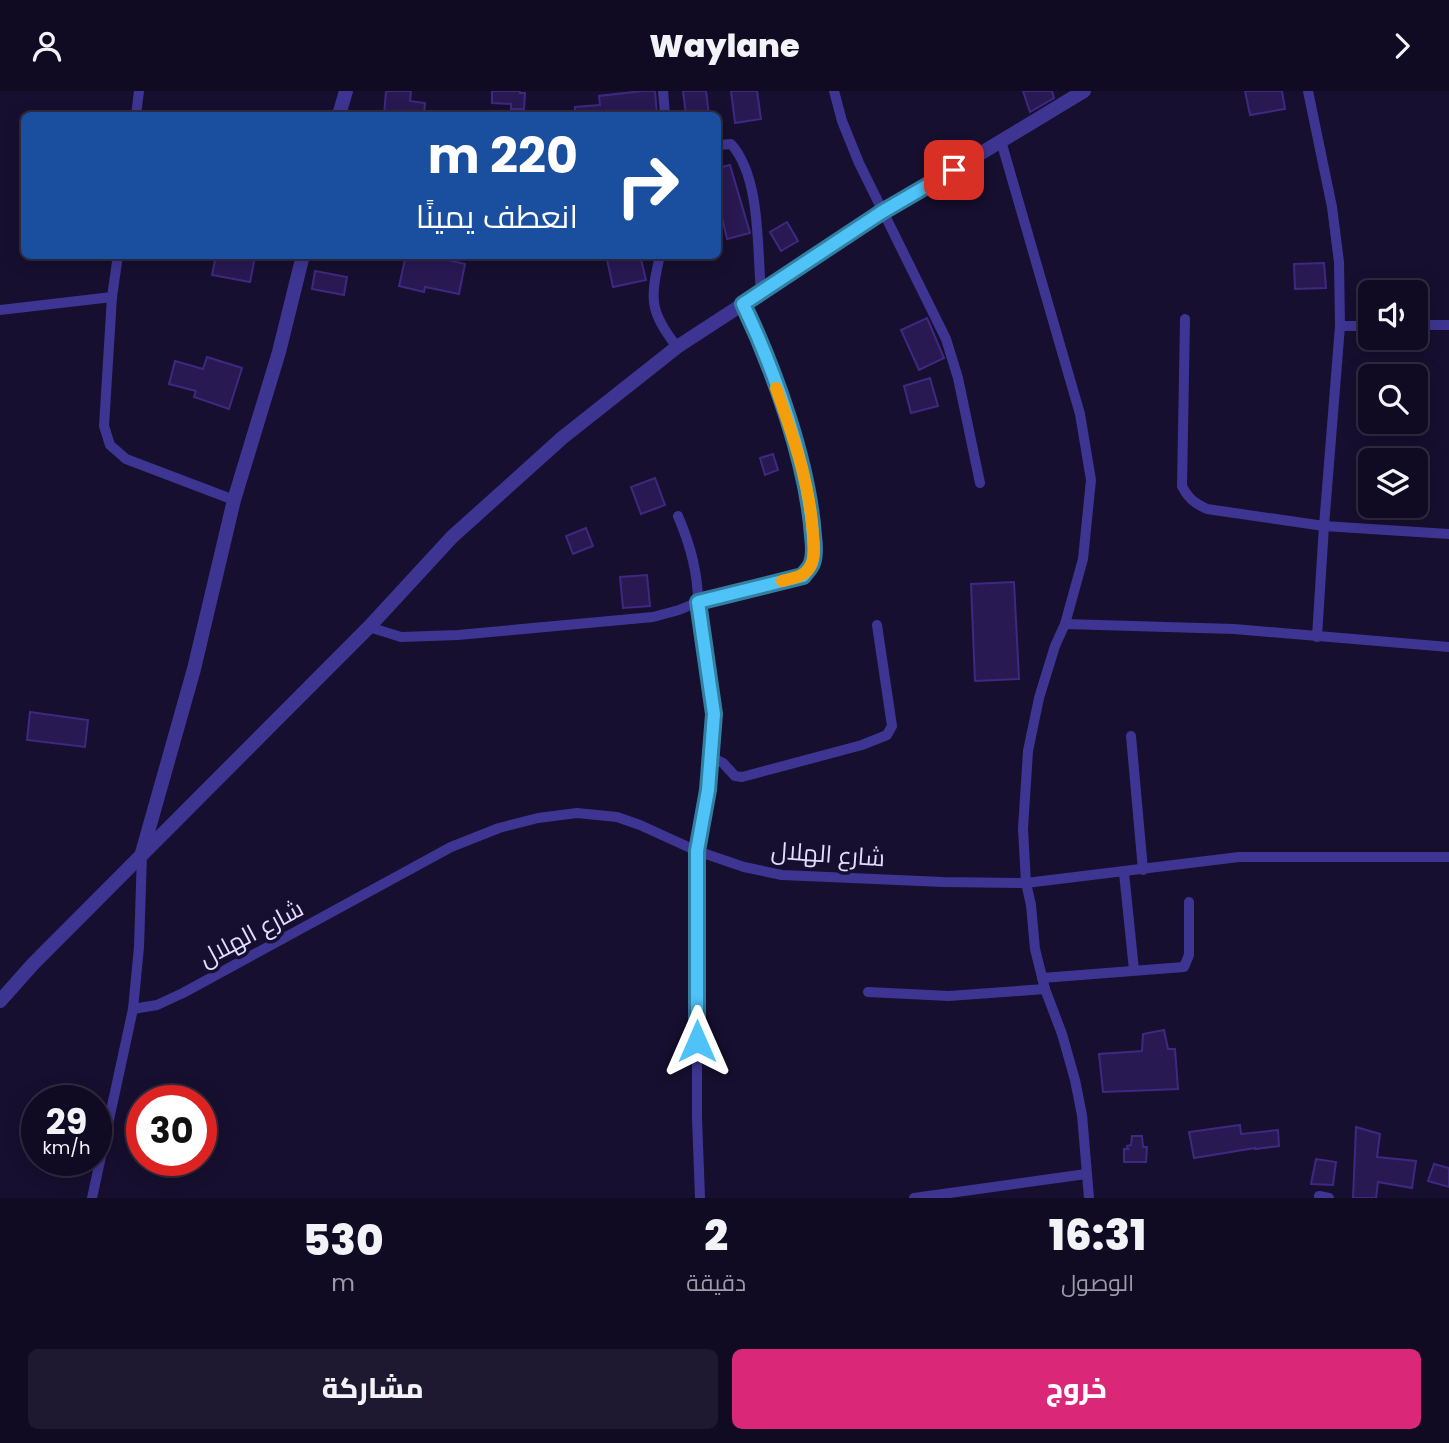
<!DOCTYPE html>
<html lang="ar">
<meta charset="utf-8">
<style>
body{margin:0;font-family:Poppins,Cairo,sans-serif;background:#1e1930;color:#f1f3f6;direction:rtl;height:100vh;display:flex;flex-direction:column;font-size:26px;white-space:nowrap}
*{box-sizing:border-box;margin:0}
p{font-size:23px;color:#9c9ba6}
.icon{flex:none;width:38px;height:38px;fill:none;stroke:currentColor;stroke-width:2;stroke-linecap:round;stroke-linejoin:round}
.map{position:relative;height:1107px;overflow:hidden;direction:ltr}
.drawer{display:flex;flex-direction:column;background:#100b23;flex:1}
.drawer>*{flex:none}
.top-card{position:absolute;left:21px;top:21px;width:700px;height:147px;border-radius:10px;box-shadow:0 4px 18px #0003,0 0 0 2px #302b41;direction:rtl;background:#1a4fa0;color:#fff;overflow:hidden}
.buttons{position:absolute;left:1358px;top:189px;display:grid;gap:14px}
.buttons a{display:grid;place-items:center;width:70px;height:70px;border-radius:10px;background:#100b23;box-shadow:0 4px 18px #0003,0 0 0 2px #302b41;font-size:35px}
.speed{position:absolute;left:21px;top:994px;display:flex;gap:14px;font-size:35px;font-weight:700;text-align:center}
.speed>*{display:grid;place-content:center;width:91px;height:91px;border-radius:50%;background:#100b23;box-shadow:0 4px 18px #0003,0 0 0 2px #302b41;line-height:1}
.speed small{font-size:18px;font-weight:400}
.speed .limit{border:10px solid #d22;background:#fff;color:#111}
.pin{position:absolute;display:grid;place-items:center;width:60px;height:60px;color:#fff;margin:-30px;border-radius:14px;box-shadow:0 4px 10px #0006}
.me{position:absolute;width:77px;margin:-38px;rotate:0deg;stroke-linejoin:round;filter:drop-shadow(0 0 5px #0008)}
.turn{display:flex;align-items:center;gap:24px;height:147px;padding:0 28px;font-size:32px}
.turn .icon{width:91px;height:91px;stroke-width:2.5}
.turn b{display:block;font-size:49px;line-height:60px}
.eta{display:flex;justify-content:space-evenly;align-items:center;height:119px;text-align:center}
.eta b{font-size:42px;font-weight:800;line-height:49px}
.button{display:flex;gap:14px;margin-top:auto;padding:14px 28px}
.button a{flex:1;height:80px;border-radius:10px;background:#db2777;color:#fff;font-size:28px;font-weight:800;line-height:80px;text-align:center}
.button a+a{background:#1e1930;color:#f1f3f6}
header{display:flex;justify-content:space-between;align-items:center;height:91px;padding:0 28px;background:#100b23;font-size:32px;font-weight:800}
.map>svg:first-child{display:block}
.building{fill:#281952;stroke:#3f2881;stroke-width:2}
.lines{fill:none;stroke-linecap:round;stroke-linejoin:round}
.minor{stroke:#3e3593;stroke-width:10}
.tertiary{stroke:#3e3593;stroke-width:14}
.route-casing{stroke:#337fa1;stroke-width:18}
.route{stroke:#4fc3f7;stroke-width:12}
.slow{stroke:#f59e0b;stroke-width:12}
.labels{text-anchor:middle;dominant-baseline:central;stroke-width:7;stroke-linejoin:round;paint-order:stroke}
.street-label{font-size:24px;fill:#e3ddff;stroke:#160f2f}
</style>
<header><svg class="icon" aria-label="forward" viewBox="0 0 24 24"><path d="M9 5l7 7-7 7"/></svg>Waylane<svg class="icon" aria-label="person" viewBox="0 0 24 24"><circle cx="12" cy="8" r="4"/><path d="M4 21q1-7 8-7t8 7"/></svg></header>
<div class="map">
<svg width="1449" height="1107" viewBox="0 0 1449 1107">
<rect width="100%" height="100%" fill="#160f2f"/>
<g class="building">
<polygon points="386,0 411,0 410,10 425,12 424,24 384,24"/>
<polygon points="492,0 520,0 520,2 525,2 524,18 511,18 511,13 492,12"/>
<polygon points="642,0 655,0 657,24 575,24 575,16 600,14 599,5"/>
<polygon points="683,0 706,0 709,24 686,24"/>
<polygon points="731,0 757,0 761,28 735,32"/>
<polygon points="1023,0 1052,0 1054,7 1030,21"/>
<polygon points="1245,0 1282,0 1285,18 1250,24"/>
<polygon points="730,74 750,142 727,148 718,109 718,77"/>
<polygon points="787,131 798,150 781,160 770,141"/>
<polygon points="216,164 255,166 250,191 212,184"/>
<polygon points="406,164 426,164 465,173 459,203 425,196 424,201 399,195"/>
<polygon points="606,164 640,164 646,189 613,196"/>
<polygon points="1324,172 1326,197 1295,198 1294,173"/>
<polygon points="315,180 347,186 344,204 312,198"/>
<polygon points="927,227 944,267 919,279 901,239"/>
<polygon points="207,266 242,277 229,318 194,306 196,300 169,293 175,270 203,278"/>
<polygon points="930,287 938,315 911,322 904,295"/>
<polygon points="773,363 778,379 765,384 760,367"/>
<polygon points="655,387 665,414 641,423 631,396"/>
<polygon points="586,437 593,455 573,463 566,445"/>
<polygon points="647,484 650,515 623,517 620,486"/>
<polygon points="1014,491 1019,588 975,590 971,493"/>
<polygon points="30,621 88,629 85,656 27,649"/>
<polygon points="1164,939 1168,958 1175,958 1178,998 1103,1001 1099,963 1142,960 1143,943"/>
<polygon points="1240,1034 1241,1043 1278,1039 1279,1055 1255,1058 1255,1057 1194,1067 1189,1041"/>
<polygon points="1356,1036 1380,1043 1377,1066 1416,1070 1412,1097 1378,1091 1376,1107 1353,1107"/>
<polygon points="1132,1045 1142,1045 1143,1056 1147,1056 1146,1071 1124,1071 1124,1058 1128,1058 1127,1055 1131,1054"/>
<polygon points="1316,1068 1336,1071 1333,1094 1311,1093"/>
<polygon points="1434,1073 1449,1077 1449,1096 1428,1090"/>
</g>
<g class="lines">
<g class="minor">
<polyline points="663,0 665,24"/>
<polyline points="834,0 842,30 859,72 946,248 958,287 980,392"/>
<polyline points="1308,0 1332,116 1339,171 1340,235 1324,435 1317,546"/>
<polyline points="136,24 139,0"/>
<polyline points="1001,50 1080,323 1091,389 1083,468 1065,533 1055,555 1039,607 1028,660 1023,738 1026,792 1031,814 1035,858 1045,898 1062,943 1075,989 1082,1024 1089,1107"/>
<path d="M718,54L731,53C761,86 757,158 761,201"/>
<polyline points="118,164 112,206 104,335 110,354 126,368 234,409"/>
<path d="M660,164C650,209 649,219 677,256"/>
<polyline points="0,219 112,206"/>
<path d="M1185,228L1182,395C1188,407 1194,412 1207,418L1324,435L1449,443"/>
<polyline points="1416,234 1449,234"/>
<polyline points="1340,235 1370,235"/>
<path d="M678,425C690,453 698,480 698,511L714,623L708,700L697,760V1027L700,1107"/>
<polyline points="1065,533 1234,538 1449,556"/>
<path d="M369,536L401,546L458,544L653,526L679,519L698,511L803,485C806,481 811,476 812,472C815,464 814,453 813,445C808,369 775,281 743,213"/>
<polyline points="1131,645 1143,779"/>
<polyline points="711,666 723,672 735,685 742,686 862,654 887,644 892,635 877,534"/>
<polyline points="1124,782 1134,879"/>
<polyline points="1042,887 1184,876 1189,864 1189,811"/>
<polyline points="868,901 949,905 1045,898"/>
<polyline points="133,918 157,914 183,902 451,756 499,737 538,727 577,722 617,726 640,734 697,760 744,776 782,784 943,791 1026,792 1239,766 1449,766"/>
<polyline points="1319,1105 1329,1107"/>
<polyline points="92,1107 133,918 139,856 142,763"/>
<polyline points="914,1107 1086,1083"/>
</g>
<g class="tertiary">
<polyline points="339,24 346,0"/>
<polyline points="142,762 194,578 234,409 279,261 303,164"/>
<polyline points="0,910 33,873 369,536 452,446 562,347 677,256 743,213 882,122 1084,0"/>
</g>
</g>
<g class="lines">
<g class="route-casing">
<path id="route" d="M697,950V760L708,699L714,623L698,511L803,485C806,481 811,476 812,472C815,464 814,453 813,445C808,372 774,278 743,213L882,121L954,79"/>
</g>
<use href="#route" class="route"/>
<path class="slow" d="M776,297C793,345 810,393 813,444C813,453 815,463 812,471C808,485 795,487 782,490"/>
</g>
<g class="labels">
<g class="street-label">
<text transform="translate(828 763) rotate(4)">شارع الهلال</text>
<text transform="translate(251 842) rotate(-28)">شارع الهلال</text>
</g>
</g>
</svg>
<div class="buttons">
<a><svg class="icon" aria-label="sound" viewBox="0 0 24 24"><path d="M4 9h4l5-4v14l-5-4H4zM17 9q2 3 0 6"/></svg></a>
<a><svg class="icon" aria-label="search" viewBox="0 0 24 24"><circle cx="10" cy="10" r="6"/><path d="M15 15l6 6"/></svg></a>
<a><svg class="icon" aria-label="layers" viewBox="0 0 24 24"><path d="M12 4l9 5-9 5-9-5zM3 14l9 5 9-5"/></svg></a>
</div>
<div class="speed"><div>29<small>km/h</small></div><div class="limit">30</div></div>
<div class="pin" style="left:954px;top:79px;background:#d93025"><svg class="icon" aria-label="arrive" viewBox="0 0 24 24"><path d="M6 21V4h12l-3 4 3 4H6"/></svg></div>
<svg class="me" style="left:697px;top:950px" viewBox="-20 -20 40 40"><path d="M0-17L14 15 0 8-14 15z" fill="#4fc3f7" stroke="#fff" stroke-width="4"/></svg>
<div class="top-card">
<div class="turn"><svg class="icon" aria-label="right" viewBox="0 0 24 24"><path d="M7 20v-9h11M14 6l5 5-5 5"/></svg><div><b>220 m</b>انعطف يمينًا</div></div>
</div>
</div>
<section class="drawer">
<div class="eta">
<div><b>16:31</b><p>الوصول</p></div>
<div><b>2</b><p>دقيقة</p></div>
<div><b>530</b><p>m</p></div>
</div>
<div class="button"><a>خروج</a><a>مشاركة</a></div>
</section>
